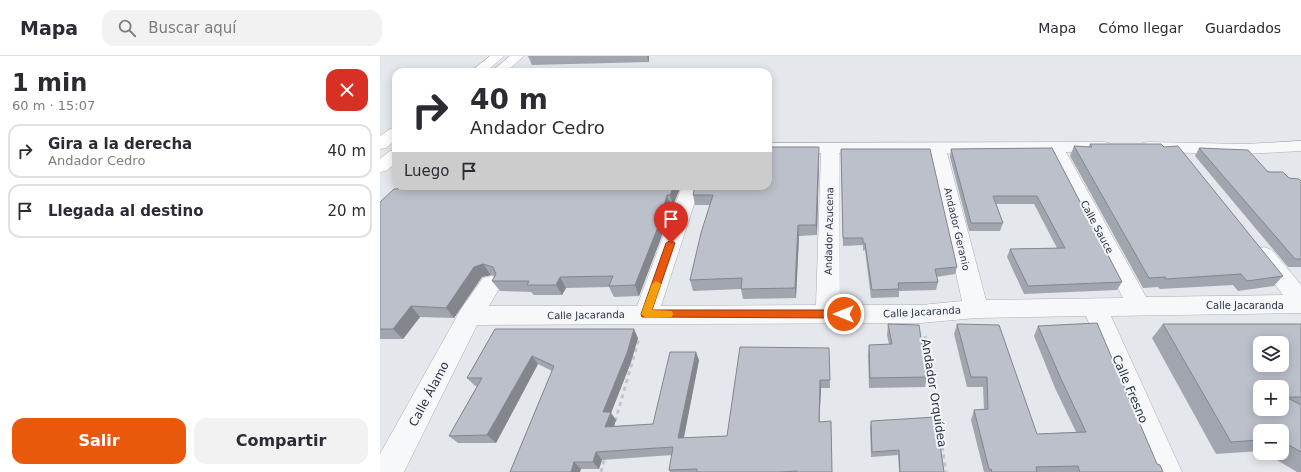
<!DOCTYPE html>
<html lang="es">
<meta charset="utf-8">
<style>
body{margin:0;font-family:"DejaVu Sans",sans-serif;background:#f2f2f3;color:#2b2b33;height:100vh;display:flex;flex-direction:column;font-size:15px;white-space:nowrap}
*{box-sizing:border-box;margin:0}
p{font-size:13px;color:#7c7c81}
.icon{flex:none;width:22px;height:22px;fill:none;stroke:currentColor;stroke-width:2;stroke-linecap:round;stroke-linejoin:round}
.map{position:relative;flex:1;overflow:hidden}
.details{display:flex;flex-direction:column;background:#fff;width:380px}
.details>*{flex:none}
.banner{position:absolute;left:12px;top:12px;width:380px;height:122px;border-radius:12px;box-shadow:0 2px 10px #0003;background:#fff;color:#2b2b33;overflow:hidden}
.controls{position:absolute;left:873px;top:280px;display:grid;gap:8px}
.controls a{display:grid;place-items:center;width:36px;height:36px;border-radius:8px;background:#fff;box-shadow:0 2px 10px #0003;font-size:20px}
.pin{position:absolute;display:grid;place-items:center;width:34px;height:34px;color:#fff;margin:-41px -17px;border-radius:50% 50% 50% 0;rotate:-45deg;box-shadow:0 0 4px #0007}
.pin .icon{rotate:45deg}
.me{position:absolute;width:44px;margin:-22px;rotate:270deg;stroke-linejoin:round;filter:drop-shadow(0 0 3px #0008)}
.turn{display:flex;align-items:center;gap:14px;height:84px;padding:0 12px;font-size:18px}
.turn .icon{width:52px;height:52px;stroke-width:2.5}
.turn b{display:block;font-size:28px;line-height:34px}
.then{display:flex;align-items:center;height:38px;padding:0 12px;background:#0003;gap:8px;font-size:15px}
.round{display:grid;place-items:center;flex:none;width:42px;height:42px;border-radius:12px;background:#f2f2f3}
.summary{display:flex;align-items:center;justify-content:space-between;height:68px;padding:0 12px}
h1{font-size:24px;font-weight:800;line-height:30px}
.action{display:flex;gap:8px;margin-top:auto;padding:8px 12px}
.action a{flex:1;height:46px;border-radius:12px;background:#ea580c;color:#fff;font-size:16px;font-weight:800;line-height:46px;text-align:center}
.action a+a{background:#f2f2f3;color:#2b2b33}
ul{padding:0;list-style:none}
li{display:flex;align-items:center;gap:12px;height:54px;margin:0 8px 6px;padding:0 4px;border:2px solid #e1e1e2;border-radius:12px}
li div{flex:1}
li b{display:block;font-size:15px}
li em{font-style:normal}
header{display:flex;align-items:center;gap:24px;box-sizing:border-box;height:56px;padding:0 20px;background:#fff;border-bottom:1px solid #e1e1e2}
header strong{font-size:19px}
nav{display:flex;gap:22px;margin-inline-start:auto;font-size:14px}
.search{width:280px;height:36px;background:#f2f2f3;display:flex;align-items:center;gap:10px;box-sizing:border-box;padding:0 14px;border-radius:12px;color:#7c7c81;font-size:15px}
main{display:flex;flex:1;min-height:0}
.map>svg:first-child{display:block}
.lines{fill:none;stroke-linecap:round;stroke-linejoin:round}
.street-casing{stroke:#a9aeb7;stroke-width:1}
.primary-casing{stroke:#a3abb8;stroke-width:1}
.path{stroke:#c2c5cb;stroke-width:3;stroke-dasharray:4 4;stroke-linecap:butt}
.street{fill:#f7f8fa;fill-rule:evenodd}
.primary{fill:#fff;fill-rule:evenodd}
.wall{fill:#a1a5ae}
.shaded-wall{fill:#83868d}
.building{fill:#bbc0ca;stroke:#83868d;fill-rule:evenodd}
.route{fill:#ea580c;stroke:#983908}
.slow{fill:#f59e0b}
.labels{text-anchor:middle;dominant-baseline:central;stroke-width:4;stroke-linejoin:round;paint-order:stroke}
.street-label{font-size:10px;fill:#2b3445;stroke:#f4f6f9}
.near-street-label{font-size:12px;fill:#2b3445;stroke:#f4f6f9}
</style>
<header>
<strong>Mapa</strong>
<div class="search"><svg class="icon" aria-label="search" viewBox="0 0 24 24"><circle cx="10" cy="10" r="6"/><path d="M15 15l6 6"/></svg>Buscar aquí</div>
<nav><a>Mapa</a><a>Cómo llegar</a><a>Guardados</a></nav>
</header>
<main>
<section class="details">
<div class="summary"><div><h1>1 min</h1><p>60 m · 15:07</p></div><a class="round" style="background:#d93025;color:#fff"><svg class="icon" aria-label="close" viewBox="0 0 24 24"><path d="M6 6l12 12M18 6L6 18"/></svg></a></div>
<ul>
<li><svg class="icon" aria-label="right" viewBox="0 0 24 24"><path d="M7 20v-9h11M14 6l5 5-5 5"/></svg><div><b>Gira a la derecha</b><p>Andador Cedro</p></div><em>40 m</em></li>
<li><svg class="icon" aria-label="arrive" viewBox="0 0 24 24"><path d="M6 21V4h12l-3 4 3 4H6"/></svg><div><b>Llegada al destino</b></div><em>20 m</em></li>
</ul>
<div class="action"><a>Salir</a><a>Compartir</a></div>
</section>
<div class="map">
<svg width="921" height="416" viewBox="0 0 921 416">
<rect width="100%" height="100%" fill="#e4e7ec"/>
<g class="lines">
<g class="street-casing">
<g id="street">
<polygon points="921,85 921,95 866,98 768,96 762,95 760,91 762,87 768,86 866,88"/>
<path d="M724,86L730,87L732,91L730,95L686,96L766,241L903,239L873,199L876,194L884,191L892,194L921,229V257L731,260L802,416H770L706,260L596,262L541,267L97,269L24,416H0V398L81,253L103,222L111,220L119,222L122,228L109,250H257L302,130H320L281,250L436,249L441,97H388V87ZM669,96L743,242L606,244L567,97ZM459,97H550L582,245L541,249H460Z"/>
</g>
</g>
<g class="primary-casing">
<g id="primary">
<polygon points="110,0 124,0 106,16 90,16"/>
<polygon points="130,0 144,0 126,16 111,16"/>
<polygon points="16,71 16,84 6,92 0,93 0,80 10,73"/>
<polygon points="16,94 16,107 6,115 0,116 0,103 10,95"/>
</g>
</g>
<g class="path">
<polyline points="545,280 566,416"/>
<polyline points="233,373 259,282"/>
<polyline points="221,416 225,401"/>
</g>
<use href="#street" class="street"/>
<use href="#primary" class="primary"/>
</g>
<g class="wall">
<polygon points="148,0 269,0 269,6 152,9"/>
<polygon points="710,88 903,220 894,230 858,235 853,229 780,233 778,231 763,232 690,100 694,90 709,91"/>
<polygon points="672,92 742,226 737,234 644,238 627,201 630,193 677,192 654,148 616,148 623,167 620,175 589,175 570,101 571,93"/>
<polygon points="819,92 909,122 921,125 921,211 908,211 815,100"/>
<polygon points="461,93 577,211 575,218 556,221 558,226 556,234 519,235 519,241 491,242 485,194 483,195 483,189 463,190"/>
<polygon points="439,101 437,179 419,180 416,242 363,243 361,233 313,235 310,224 330,149 315,149 313,139"/>
<polygon points="301,130 293,149 290,149 281,182 259,240 234,241 229,231 186,232 182,239 154,239 151,236 120,235 112,225 115,220 111,219 102,221 74,262 40,261 23,283 0,283 0,146"/>
<polygon points="508,268 547,321 545,331 489,332 488,299 489,289 509,288 507,279"/>
<polygon points="577,268 657,378 696,376 675,332 654,280 658,270 777,408 783,416 604,416 591,364 594,354 604,354 603,331 587,331 574,278"/>
<polygon points="783,268 921,268 921,416 917,416 885,397 902,397 902,375 880,375 880,395 836,398 772,282"/>
<polygon points="115,273 258,282 251,306 231,357 236,364 234,370 273,368 319,304 304,382 347,380 449,292 450,332 441,332 439,366 452,416 290,416 289,414 292,399 222,404 219,413 201,413 130,416 172,315 158,308 116,387 78,387 69,380 97,330 95,330 87,322"/>
<polygon points="491,365 564,416 519,416 518,399 491,401 490,371"/>
</g>
<g class="shaded-wall">
<polygon points="267,0 269,0 269,6"/>
<polygon points="439,91 439,101 437,179 436,169"/>
<polygon points="294,130 301,130 293,149 290,139"/>
<polygon points="287,139 290,149 281,182 259,240 255,229"/>
<polygon points="418,169 419,180 416,242 415,232"/>
<polygon points="103,208 111,219 102,221 74,262 66,252 94,211"/>
<polygon points="180,221 186,232 182,239 176,229"/>
<polygon points="31,250 40,261 23,283 13,273"/>
<polygon points="254,273 258,282 251,306 231,357 236,364 231,379 225,371 223,356"/>
<polygon points="316,296 319,304 302,390 298,382"/>
<polygon points="152,300 158,308 116,387 107,379"/>
<polygon points="440,324 441,332 439,374 439,366"/>
<polygon points="216,396 222,404 219,413 213,406"/>
<polygon points="194,406 201,413 200,416 191,416"/>
</g>
<g class="building">
<polygon points="710,88 781,88 784,91 798,90 903,220 867,225 861,218 786,223 785,221 769,222 694,90 712,91"/>
<polygon points="388,91 439,91 436,169 418,169 415,232 361,233 362,222 310,224 321,177 333,139 313,139 315,130 388,130"/>
<polygon points="672,92 742,226 648,230 630,193 685,192 657,140 613,140 623,167 591,167 571,93"/>
<polygon points="819,92 868,94 888,116 903,116 909,122 919,123 921,125 921,203 915,203"/>
<polygon points="461,93 550,93 577,211 555,213 558,226 518,227 519,233 492,234 485,187 483,187 483,182 463,182"/>
<polygon points="21,130 294,130 290,139 287,139 278,171 255,229 229,230 233,220 180,221 176,229 147,229 149,225 112,225 116,218 113,211 103,208 94,211 66,252 31,250 13,273 0,273 0,146 14,133 17,133"/>
<polygon points="717,267 777,408 780,409 783,416 700,416 698,410 656,411 657,416 612,416 611,413 609,413 594,354 608,353 607,321 591,321 577,268 619,269 657,378 706,376 681,323 658,270"/>
<polygon points="508,268 539,269 547,321 490,322 489,289 512,288"/>
<path d="M783,268H921V341H906L921,349V396L902,385V375H880V384L851,386ZM880,287H902V309H880ZM880,331H902V353H880Z"/>
<polygon points="115,273 254,273 247,297 223,356 231,356 225,371 273,368 290,296 316,296 298,382 347,380 360,291 449,292 450,324 440,324 439,366 451,365 452,416 417,416 417,415 400,416 317,416 317,413 289,414 293,391 216,396 213,406 194,406 191,416 130,416 174,310 152,300 107,379 69,380 102,322 87,322"/>
<polygon points="556,361 564,416 520,416 519,394 492,396 491,365"/>
</g>
<polygon class="route" points="291,184 295,187 272,254 464,254 469,258 464,262 262,261 261,258 286,187"/>
<polygon class="slow" points="276,225 281,228 272,254 292,255 293,258 292,261 266,262 261,258 272,228"/>
<g class="labels">
<g class="street-label">
<text transform="translate(717 171) rotate(62)">Calle Sauce</text>
<text transform="translate(577 173) rotate(77)">Andador Geranio</text>
<text transform="translate(449 175) rotate(-89)">Andador Azucena</text>
<text x="865" y="249">Calle Jacaranda</text>
<text transform="translate(542 256) rotate(-3)">Calle Jacaranda</text>
<text transform="translate(206 259) rotate(-1)">Calle Jacaranda</text>
</g>
<g class="near-street-label">
<text transform="translate(750 333) rotate(67)">Calle Fresno</text>
<text transform="translate(554 337) rotate(81)">Andador Orquídea</text>
<text transform="translate(49 338) rotate(-62)">Calle Álamo</text>
</g>
</g>
</svg>
<div class="controls">
<a><svg class="icon" aria-label="layers" viewBox="0 0 24 24"><path d="M12 4l9 5-9 5-9-5zM3 14l9 5 9-5"/></svg></a>
<a>+</a>
<a>−</a>
</div>
<div class="pin" style="left:291px;top:187px;background:#d93025"><svg class="icon" aria-label="arrive" viewBox="0 0 24 24"><path d="M6 21V4h12l-3 4 3 4H6"/></svg></div>
<svg class="me" style="left:464px;top:258px" viewBox="-20 -20 40 40"><circle r="17" fill="#ea580c" stroke="#fff" stroke-width="3"/><path d="M0-11L8 9 0 5-8 9z" fill="#fff"/></svg>
<div class="banner">
<div class="turn"><svg class="icon" aria-label="right" viewBox="0 0 24 24"><path d="M7 20v-9h11M14 6l5 5-5 5"/></svg><div><b>40 m</b>Andador Cedro</div></div>
<div class="then">Luego<svg class="icon" aria-label="arrive" viewBox="0 0 24 24"><path d="M6 21V4h12l-3 4 3 4H6"/></svg></div>
</div>
</div>
</main>
